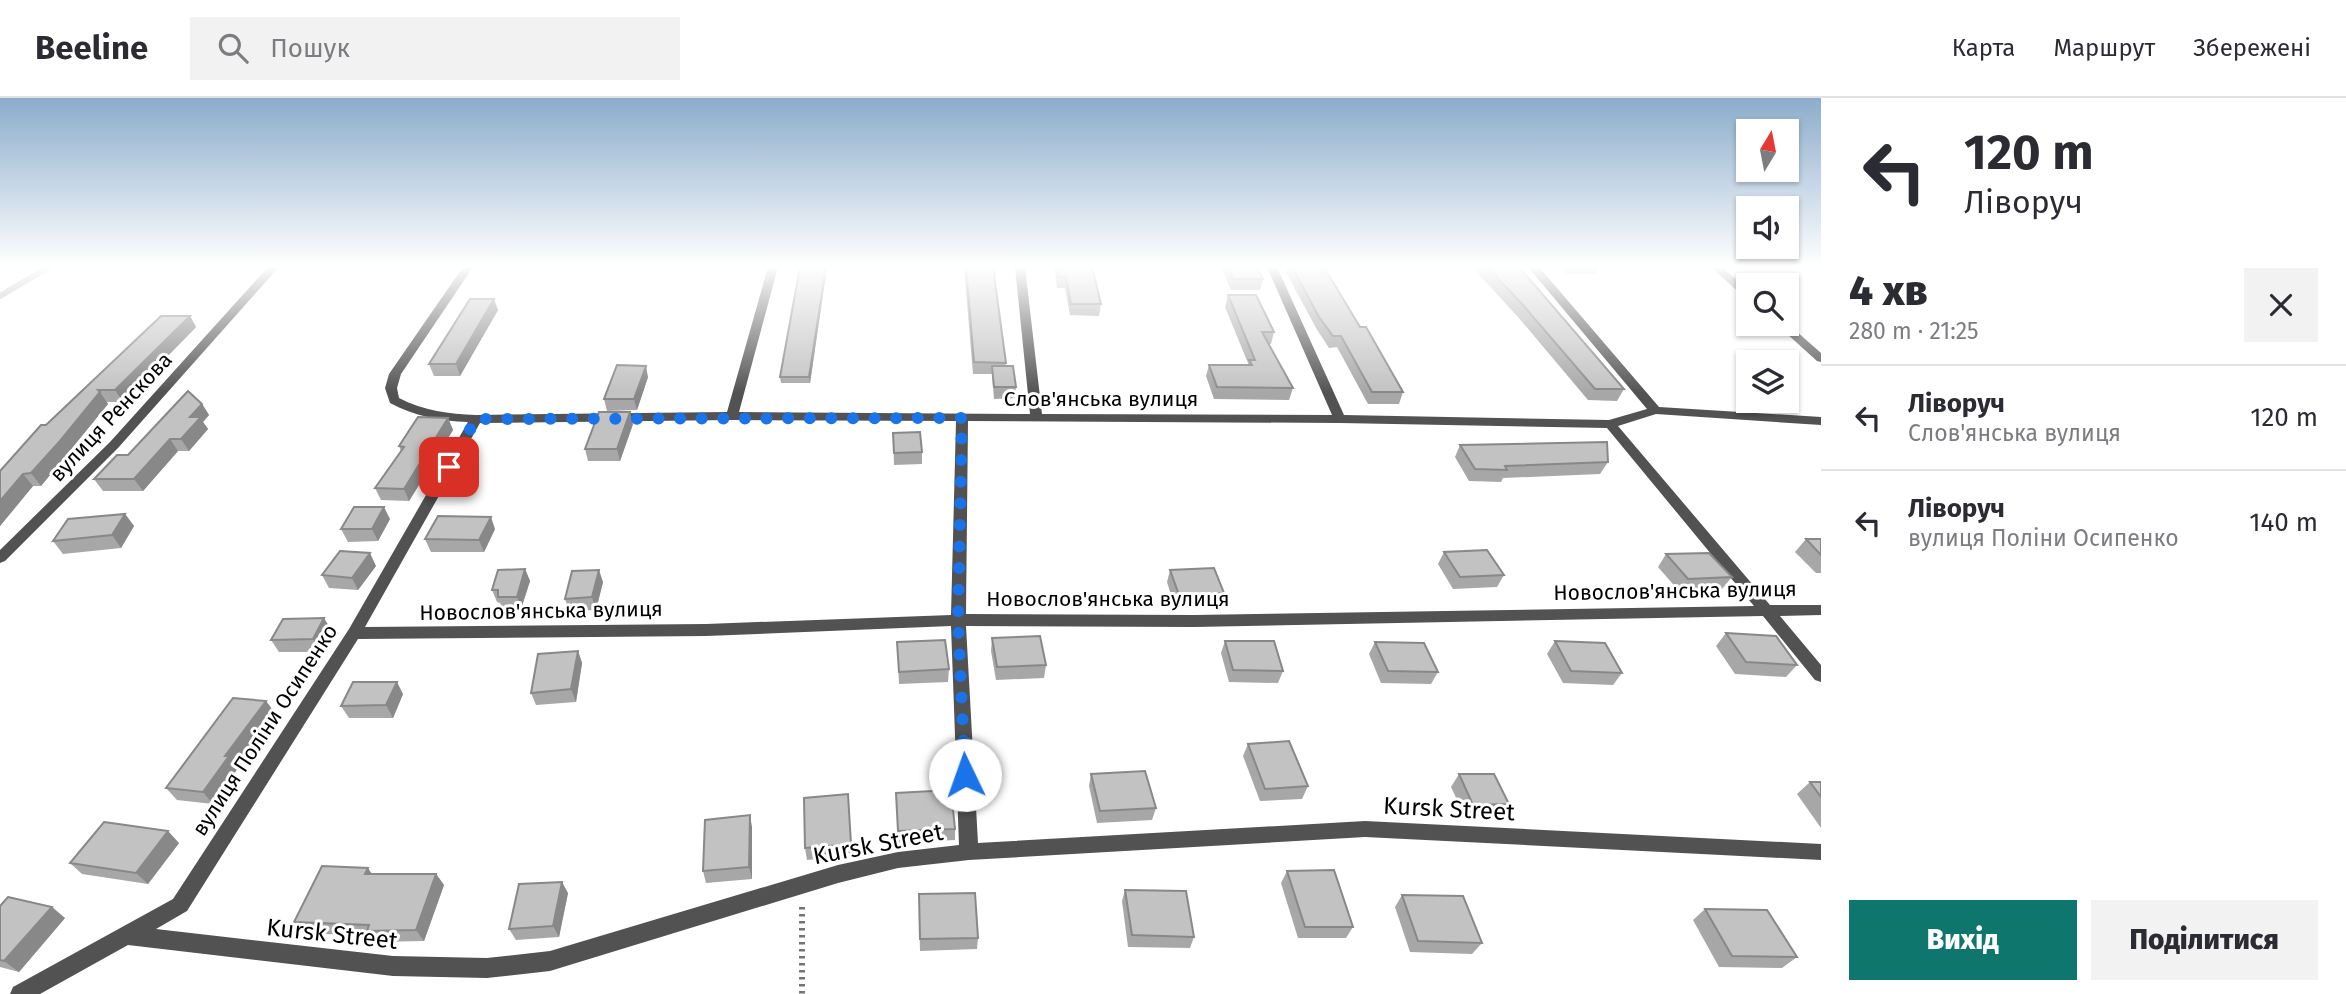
<!DOCTYPE html>
<html lang="uk">
<meta charset="utf-8">
<style>
body{margin:0;font-family:"Fira Sans",sans-serif;background:#f2f2f3;color:#2b2b33;height:100vh;display:flex;flex-direction:column;font-size:26px;white-space:nowrap}
*{box-sizing:border-box;margin:0}
p{font-size:23px;color:#7c7c81}
.icon{flex:none;width:38px;height:38px;fill:none;stroke:currentColor;stroke-width:2;stroke-linecap:round;stroke-linejoin:round}
.map{position:relative;flex:1;overflow:hidden}
.details{display:flex;flex-direction:column;background:#fff;width:525px}
.details>*{flex:none}
.guide{background:#fff;color:#2b2b33;overflow:hidden}
.needle{width:46px;rotate:10deg}
.fabs{position:absolute;left:1736px;top:21px;display:grid;gap:14px}
.fabs a{display:grid;place-items:center;width:63px;height:63px;border-radius:0px;background:#fff;box-shadow:0 2px 5px #0004;font-size:35px}
.pin{position:absolute;display:grid;place-items:center;width:60px;height:60px;color:#fff;margin:-30px;border-radius:14px;box-shadow:0 4px 10px #0006}
.me{position:absolute;width:77px;margin:-38px;rotate:357deg;stroke-linejoin:round;filter:drop-shadow(0 0 5px #0008)}
.turn{display:flex;align-items:center;gap:24px;height:147px;padding:0 28px;font-size:32px}
.turn .icon{width:91px;height:91px;stroke-width:2.5}
.turn b{display:block;font-size:49px;line-height:60px}
.round{display:grid;place-items:center;flex:none;width:74px;height:74px;border-radius:0px;background:#f2f2f3}
.headline{display:flex;align-items:center;justify-content:space-between;height:119px;padding:0 28px}
h1{font-size:42px;font-weight:800;line-height:52px}
.button{display:flex;gap:14px;margin-top:auto;padding:14px 28px}
.button a{flex:1;height:80px;border-radius:0px;background:#0f766e;color:#fff;font-size:28px;font-weight:800;line-height:80px;text-align:center}
.button a+a{background:#f2f2f3;color:#2b2b33}
ul{padding:0;list-style:none}
li{display:flex;align-items:center;gap:21px;height:105px;padding:0 28px;border-top:2px solid #e1e1e2}
li div{flex:1}
li b{display:block;font-size:26px}
li em{font-style:normal}
header{display:flex;align-items:center;gap:42px;box-sizing:border-box;height:98px;padding:0 35px;background:#fff;border-bottom:2px solid #e1e1e2}
header strong{font-size:33px}
nav{display:flex;gap:38px;margin-inline-start:auto;font-size:24px}
.search{width:490px;height:63px;background:#f2f2f3;display:flex;align-items:center;gap:18px;box-sizing:border-box;padding:0 24px;border-radius:0px;color:#7c7c81;font-size:26px}
main{display:flex;flex:1;min-height:0}
.map>svg:first-child{display:block}
.lines{fill:none;stroke-linecap:round;stroke-linejoin:round}
.stream{stroke:#a0a0a0;stroke-width:6}
.path{stroke:#747474;stroke-width:6;stroke-dasharray:2.5 4.5;stroke-linecap:butt}
.minor{fill:#525252;fill-rule:evenodd}
.wall{fill:#a7a7a7}
.shaded-wall{fill:#888}
.building{fill:#c2c2c2;stroke:#888;stroke-width:2}
.route{stroke:#1a73e8;stroke-width:12;stroke-dasharray:0 21.6}
.labels{text-anchor:middle;dominant-baseline:central;stroke-width:6;stroke-linejoin:round;paint-order:stroke}
.street-label{font-size:21px;fill:#000;stroke:#fff}
.near-street-label{font-size:24px;fill:#000;stroke:#fff}
</style>
<header>
<strong>Beeline</strong>
<div class="search"><svg class="icon" aria-label="search" viewBox="0 0 24 24"><circle cx="10" cy="10" r="6"/><path d="M15 15l6 6"/></svg>Пошук</div>
<nav><a>Карта</a><a>Маршрут</a><a>Збережені</a></nav>
</header>
<main>
<div class="map">
<svg width="1821" height="896" viewBox="0 0 1821 896">
<rect width="100%" height="100%" fill="#fff"/>
<g class="lines">
<polyline class="stream" points="0,198 49,169"/>
<polyline class="path" points="802,809 802,896"/>
<g class="minor">
<polygon points="268,169 279,169 118,350 5,463 0,465 0,452 110,344"/>
<path d="M463,169H473L401,276L397,290L399,300C424,313 449,316 476,317L727,314L768,169H778L739,314L1030,316L1015,169H1025L1042,316L1332,317L1267,169H1277L1344,317L1609,322L1647,311L1528,169H1539L1659,309L1821,319V327L1656,316L1618,328L1770,507H1821V517L1780,518L1821,567V584L1815,582L1763,518L1194,529L966,528L978,745L1365,723L1821,746V762L1365,739L969,762L898,770L838,785L550,873L487,880L393,878L128,847L40,896H10L13,889L173,801L349,531L468,324C440,323 414,318 390,305L385,290L389,276ZM732,322L956,323L951,517L706,526L365,529L480,325ZM968,323L1340,325L1607,330L1754,508L1194,517L966,516ZM951,528L959,747L898,754L838,767L550,853L487,860L393,858L156,831L187,813L358,541L706,538Z"/>
<polygon points="1711,169 1722,169 1748,192 1748,200 1744,199"/>
<polygon points="1787,225 1821,255 1821,264 1817,263 1776,226"/>
</g>
</g>
<g class="wall">
<polygon points="800,169 827,169 810,285 781,285 780,279"/>
<polygon points="964,169 996,169 996,180 994,180 1006,268 1016,289 1015,300 994,301 992,276 973,276"/>
<polygon points="1054,169 1092,169 1101,206 1099,218 1070,217 1065,190 1057,190"/>
<polygon points="1221,169 1257,169 1263,181 1260,192 1231,192"/>
<polygon points="1288,169 1324,169 1360,229 1403,294 1399,306 1368,306 1337,249 1329,250 1316,230 1286,174"/>
<polygon points="1472,169 1519,169 1624,291 1617,303 1588,302 1518,219"/>
<polygon points="1561,169 1599,169 1596,176 1567,176"/>
<polygon points="1228,197 1274,234 1271,246 1268,246 1293,290 1289,302 1214,301 1206,278 1209,267 1248,267 1248,265 1225,209"/>
<polygon points="498,212 460,278 434,278 429,266"/>
<polygon points="190,218 196,229 123,304 107,304 108,306 41,388 33,388 0,428 0,373 46,327"/>
<polygon points="648,279 637,312 607,313 604,301"/>
<polygon points="202,306 209,317 203,324 208,331 189,353 178,353 143,393 103,393 94,381"/>
<polygon points="448,320 453,332 409,403 381,402 375,390 401,353 399,348"/>
<polygon points="633,326 620,363 588,363 585,351"/>
<polygon points="893,335 922,354 922,366 894,367"/>
<polygon points="1460,347 1608,364 1600,376 1503,380 1501,384 1469,383 1455,359"/>
<polygon points="125,416 134,428 121,450 63,456 53,443"/>
<polygon points="390,421 378,443 348,444 341,431"/>
<polygon points="495,431 484,454 431,454 425,441"/>
<polygon points="1806,441 1821,441 1821,475 1816,475 1795,454"/>
<polygon points="1444,454 1504,477 1497,489 1453,491 1438,466"/>
<polygon points="1666,456 1732,479 1722,491 1679,493 1658,469"/>
<polygon points="376,468 358,492 329,490 322,477"/>
<polygon points="525,471 530,483 521,511 503,512 500,505 497,504 492,492"/>
<polygon points="1170,472 1224,495 1221,508 1175,510 1167,484"/>
<polygon points="603,484 596,512 569,513 565,501"/>
<polygon points="332,533 320,554 279,554 271,542"/>
<polygon points="1726,535 1797,567 1786,579 1735,576 1716,548"/>
<polygon points="992,540 1046,567 1044,580 996,582 991,553"/>
<polygon points="1225,543 1283,573 1278,585 1229,584 1221,555"/>
<polygon points="1555,543 1622,575 1613,587 1563,585 1547,556"/>
<polygon points="897,544 949,571 948,584 899,586"/>
<polygon points="1375,544 1438,574 1431,586 1381,585 1369,556"/>
<polygon points="578,553 582,565 576,604 536,607 531,595"/>
<polygon points="403,596 393,620 349,620 341,608"/>
<polygon points="266,603 275,615 237,668 238,670 213,706 177,702 166,690"/>
<polygon points="1248,646 1308,688 1302,701 1260,703 1243,658"/>
<polygon points="1091,676 1156,710 1152,722 1097,725 1089,688"/>
<polygon points="1459,676 1509,706 1500,718 1465,719 1451,689"/>
<polygon points="1810,684 1821,684 1821,730 1797,696"/>
<polygon points="896,695 955,731 955,742 898,745"/>
<polygon points="848,696 852,758 807,762 805,750"/>
<polygon points="752,729 752,781 706,785 703,773"/>
<polygon points="179,745 148,786 82,776 70,765"/>
<polygon points="1287,773 1353,829 1346,840 1298,840 1281,785"/>
<polygon points="372,776 436,776 444,787 424,843 376,844 371,838 303,835 294,824"/>
<polygon points="1125,792 1194,839 1190,850 1128,849 1122,803"/>
<polygon points="568,795 559,839 516,842 509,831"/>
<polygon points="1402,797 1482,845 1472,856 1410,854 1395,809"/>
<polygon points="0,808 65,820 19,874 0,869"/>
<polygon points="919,808 978,840 977,851 920,853"/>
<polygon points="1705,811 1797,859 1782,870 1719,869 1693,822"/>
</g>
<g class="shaded-wall">
<polygon points="826,169 827,169 810,285 809,279"/>
<polygon points="494,201 498,212 460,278 456,266"/>
<polygon points="190,218 196,229 123,304 115,292"/>
<polygon points="646,268 648,279 637,312 634,301"/>
<polygon points="100,294 108,306 41,388 31,375"/>
<polygon points="202,306 209,317 203,324 208,331 189,353 181,341 190,319"/>
<polygon points="630,314 633,326 620,363 617,351"/>
<polygon points="448,320 453,332 409,403 404,391"/>
<polygon points="170,341 178,353 143,393 134,381"/>
<polygon points="23,376 33,388 0,428 0,403"/>
<polygon points="384,409 390,421 378,443 372,431"/>
<polygon points="125,416 134,428 121,450 112,437"/>
<polygon points="491,419 495,431 484,454 479,442"/>
<polygon points="370,455 376,468 358,492 352,480"/>
<polygon points="525,471 530,483 521,511 517,499"/>
<polygon points="599,472 603,484 596,512 592,499"/>
<polygon points="324,520 332,533 320,554 313,541"/>
<polygon points="578,553 582,565 576,604 571,591"/>
<polygon points="397,584 403,596 393,620 386,607"/>
<polygon points="266,603 275,615 237,668 238,670 213,706 203,694 225,658"/>
<polygon points="750,717 752,729 752,781 749,769"/>
<polygon points="168,733 179,745 148,786 136,775"/>
<polygon points="368,770 376,782 365,776"/>
<polygon points="436,776 444,787 424,843 416,832"/>
<polygon points="562,784 568,795 559,839 553,828"/>
<polygon points="52,809 65,820 19,874 4,863"/>
</g>
<g class="building">
<polygon points="800,169 826,169 809,279 780,279"/>
<polygon points="966,169 993,169 1006,265 974,264"/>
<polygon points="1057,169 1092,169 1101,206 1071,206 1066,179 1058,179"/>
<polygon points="1228,169 1257,169 1263,181 1233,181"/>
<polygon points="1292,169 1324,169 1360,229 1366,229 1403,294 1372,294 1341,238 1333,238 1319,219"/>
<polygon points="1487,169 1519,169 1624,291 1595,291 1523,207"/>
<polygon points="1228,197 1256,197 1274,234 1262,234 1293,290 1217,289 1209,267 1252,267 1249,262 1255,262"/>
<polygon points="470,201 494,201 456,266 429,266"/>
<polygon points="161,218 190,218 115,292 98,292 100,294 60,343 31,375 23,376 0,403 0,373 41,327 46,327"/>
<polygon points="617,267 646,268 634,301 604,301"/>
<polygon points="992,268 1013,268 1016,289 994,289"/>
<polygon points="188,293 202,306 190,319 201,319 181,341 170,341 134,381 94,381 117,357 128,357"/>
<polygon points="599,314 630,314 617,351 585,351"/>
<polygon points="418,319 448,320 404,391 375,390 404,349 399,348"/>
<polygon points="920,334 922,354 894,355 893,335"/>
<polygon points="1607,344 1608,364 1505,368 1507,372 1475,371 1460,347"/>
<polygon points="354,409 384,409 372,431 341,431"/>
<polygon points="125,416 112,437 53,443 68,421"/>
<polygon points="438,418 491,419 479,442 425,441"/>
<polygon points="1806,441 1821,441 1821,457"/>
<polygon points="1487,452 1504,477 1460,479 1444,454"/>
<polygon points="340,453 370,455 352,480 322,477"/>
<polygon points="1709,455 1732,479 1688,481 1666,456"/>
<polygon points="1214,470 1224,495 1179,497 1170,472"/>
<polygon points="525,471 517,499 498,499 498,492 492,492 498,472"/>
<polygon points="599,472 592,499 565,501 572,473"/>
<polygon points="324,520 313,541 271,542 283,521"/>
<polygon points="1726,535 1776,538 1797,567 1746,564"/>
<polygon points="1040,538 1046,567 997,569 992,540"/>
<polygon points="945,542 949,571 899,574 897,544"/>
<polygon points="1225,543 1274,543 1283,573 1233,572"/>
<polygon points="1555,543 1605,545 1622,575 1571,573"/>
<polygon points="1375,544 1424,545 1438,574 1388,573"/>
<polygon points="578,553 571,591 531,595 538,556"/>
<polygon points="353,584 397,584 386,607 341,608"/>
<polygon points="233,600 266,603 225,658 229,658 203,694 166,690"/>
<polygon points="1289,643 1308,688 1265,691 1248,646"/>
<polygon points="1145,673 1156,710 1100,713 1091,676"/>
<polygon points="1459,676 1494,676 1509,706 1473,707"/>
<polygon points="1810,684 1821,684 1821,699"/>
<polygon points="951,692 955,731 898,733 896,695"/>
<polygon points="848,696 851,746 805,750 804,700"/>
<polygon points="750,717 749,769 703,773 705,722"/>
<polygon points="104,724 168,733 136,775 70,765"/>
<polygon points="322,768 368,770 365,776 436,776 416,832 367,833 369,827 294,824"/>
<polygon points="1334,772 1353,829 1305,829 1287,773"/>
<polygon points="562,784 553,828 509,831 519,786"/>
<polygon points="1125,792 1186,793 1194,839 1132,837"/>
<polygon points="975,795 978,840 920,841 919,796"/>
<polygon points="1402,797 1463,798 1482,845 1418,843"/>
<polygon points="8,799 52,809 4,863 0,862 0,808"/>
<polygon points="1705,811 1767,812 1797,859 1732,858"/>
</g>
<linearGradient id="sky" x2="0" y2="1"><stop stop-color="#8baccb"/><stop offset="0.57" stop-color="#fff"/><stop offset="1" stop-color="#fff" stop-opacity="0"/></linearGradient>
<rect width="1821" height="295" fill="url(#sky)"/>
<g class="lines">
<polyline class="route" points="449,369 476,321 962,320 958,522 965,677"/>
</g>
<g class="labels">
<g class="street-label">
<text x="1101" y="301">Слов'янська вулиця</text>
<text transform="translate(111 319) rotate(-47)">вулиця Ренскова</text>
<text transform="translate(1675 493) rotate(-1)">Новослов'янська вулиця</text>
<text x="1108" y="501">Новослов'янська вулиця</text>
<text transform="translate(541 513) rotate(-1)">Новослов'янська вулиця</text>
<text transform="translate(265 632) rotate(-57)">вулиця Поліни Осипенко</text>
</g>
<g class="near-street-label">
<text transform="translate(1449 711) rotate(3)">Kursk Street</text>
<text transform="translate(878 746) rotate(-11)">Kursk Street</text>
<text transform="translate(332 836) rotate(6)">Kursk Street</text>
</g>
</g>
</svg>
<div class="fabs">
<a><svg class="needle" viewBox="-14 -14 28 28"><path d="M0-13l5 13h-10z" fill="#e53935"/><path d="M0 13l5-13h-10z" fill="#7c7c81"/></svg></a>
<a><svg class="icon" aria-label="sound" viewBox="0 0 24 24"><path d="M4 9h4l5-4v14l-5-4H4zM17 9q2 3 0 6"/></svg></a>
<a><svg class="icon" aria-label="search" viewBox="0 0 24 24"><circle cx="10" cy="10" r="6"/><path d="M15 15l6 6"/></svg></a>
<a><svg class="icon" aria-label="layers" viewBox="0 0 24 24"><path d="M12 4l9 5-9 5-9-5zM3 14l9 5 9-5"/></svg></a>
</div>
<div class="pin" style="left:449px;top:369px;background:#d93025"><svg class="icon" aria-label="arrive" viewBox="0 0 24 24"><path d="M6 21V4h12l-3 4 3 4H6"/></svg></div>
<svg class="me" style="left:965px;top:677px" viewBox="-20 -20 40 40"><circle r="19" fill="#fff"/><path d="M0-13L10 11 0 6-10 11z" fill="#1a73e8"/></svg>
</div>
<section class="details">
<div class="guide">
<div class="turn"><svg class="icon" aria-label="left" viewBox="0 0 24 24"><path d="M17 20v-9H6M10 6l-5 5 5 5"/></svg><div><b>120 m</b>Ліворуч</div></div>
</div>
<div class="headline"><div><h1>4 хв</h1><p>280 m · 21:25</p></div><a class="round"><svg class="icon" aria-label="close" viewBox="0 0 24 24"><path d="M6 6l12 12M18 6L6 18"/></svg></a></div>
<ul>
<li><svg class="icon" aria-label="left" viewBox="0 0 24 24"><path d="M17 20v-9H6M10 6l-5 5 5 5"/></svg><div><b>Ліворуч</b><p>Слов'янська вулиця</p></div><em>120 m</em></li>
<li><svg class="icon" aria-label="left" viewBox="0 0 24 24"><path d="M17 20v-9H6M10 6l-5 5 5 5"/></svg><div><b>Ліворуч</b><p>вулиця Поліни Осипенко</p></div><em>140 m</em></li>
</ul>
<div class="button"><a>Вихід</a><a>Поділитися</a></div>
</section>
</main>
